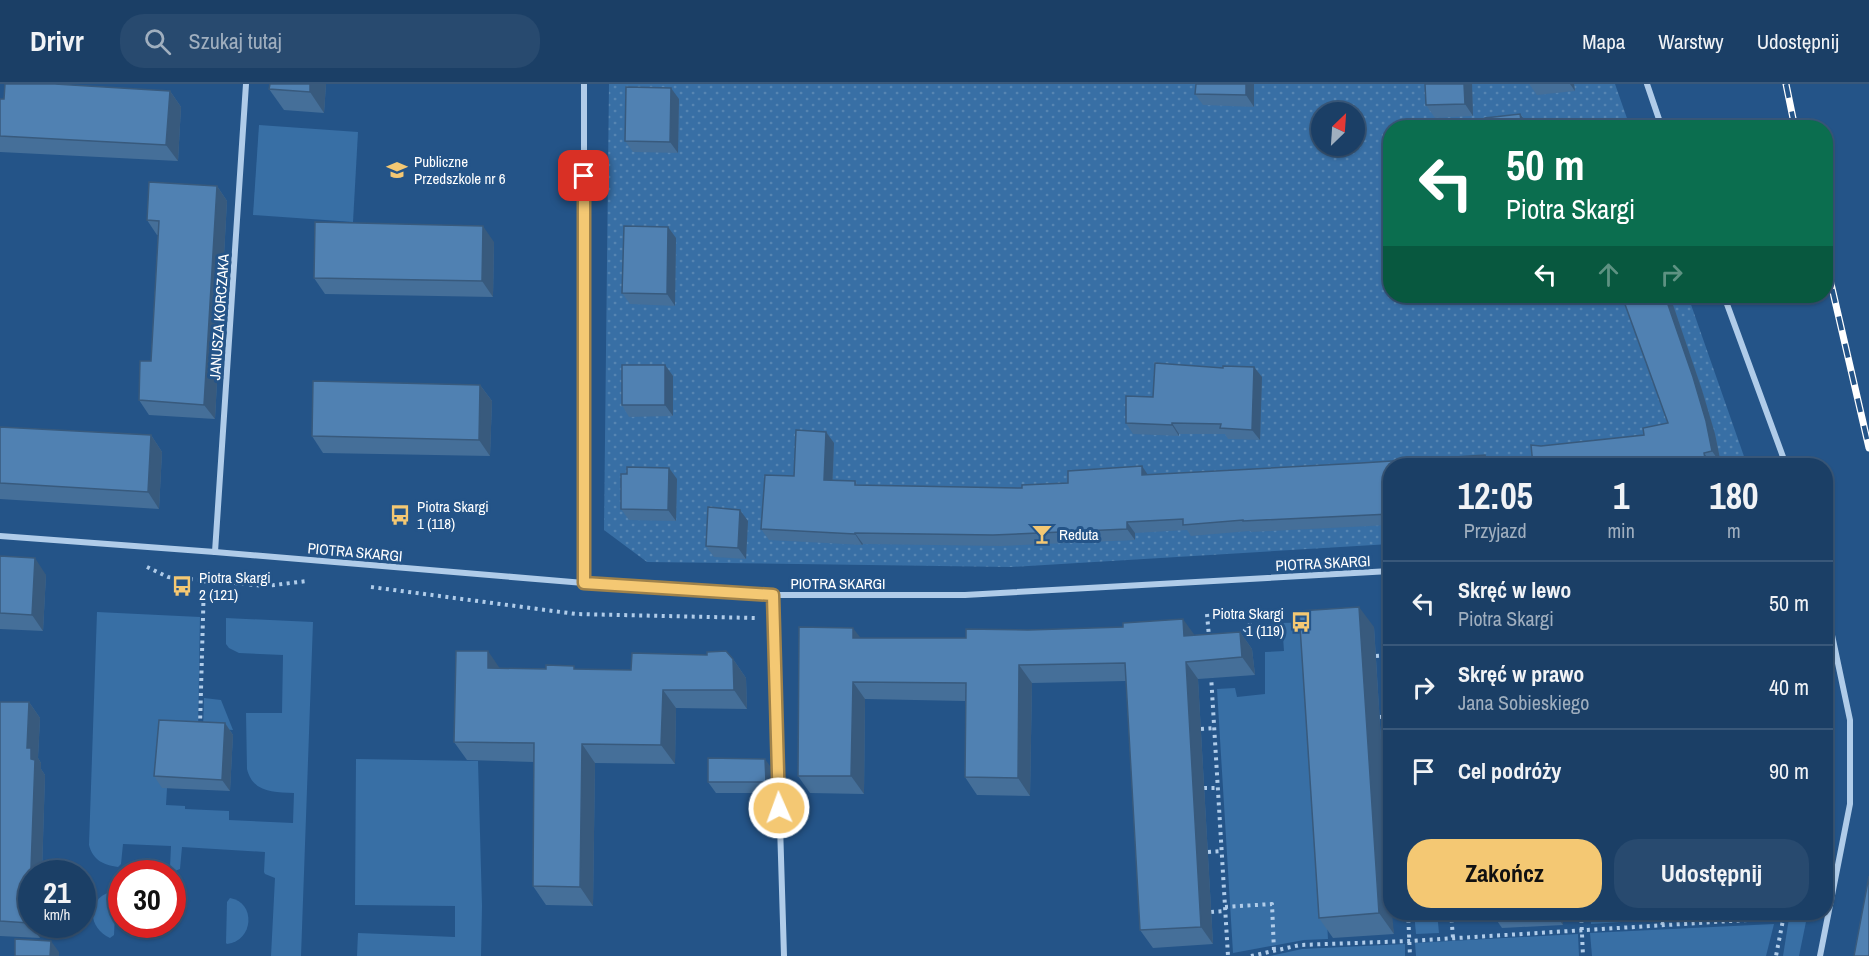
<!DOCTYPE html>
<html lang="pl">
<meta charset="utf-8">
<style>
body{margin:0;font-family:"Archivo Narrow",sans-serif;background:#284a6f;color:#f1f3f6;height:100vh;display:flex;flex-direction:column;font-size:22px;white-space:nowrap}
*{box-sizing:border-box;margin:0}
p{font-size:20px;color:#a0afbf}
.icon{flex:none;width:33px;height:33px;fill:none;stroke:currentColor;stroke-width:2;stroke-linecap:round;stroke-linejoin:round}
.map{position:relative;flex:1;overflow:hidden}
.panel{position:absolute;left:1383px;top:374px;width:450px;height:462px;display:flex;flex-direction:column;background:#1b3f66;border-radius:24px;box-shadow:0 2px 4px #0004,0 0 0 2px #39587a}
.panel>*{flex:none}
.top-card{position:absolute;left:1383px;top:36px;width:450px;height:183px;border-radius:24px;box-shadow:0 2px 4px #0004,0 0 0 2px #39587a;background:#0b6e4f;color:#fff;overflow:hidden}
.needle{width:39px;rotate:25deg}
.tools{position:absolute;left:1311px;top:18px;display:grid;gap:12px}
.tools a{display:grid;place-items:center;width:54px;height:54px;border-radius:50%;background:#1b3f66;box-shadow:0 2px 4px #0004,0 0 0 2px #39587a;font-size:30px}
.speed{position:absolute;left:18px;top:776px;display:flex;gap:12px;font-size:30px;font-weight:700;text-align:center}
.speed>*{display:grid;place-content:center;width:78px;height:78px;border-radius:50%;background:#1b3f66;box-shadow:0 2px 4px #0004,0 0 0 2px #39587a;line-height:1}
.speed small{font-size:15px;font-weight:400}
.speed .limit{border:9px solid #d22;background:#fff;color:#111}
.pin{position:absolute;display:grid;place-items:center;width:51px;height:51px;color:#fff;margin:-26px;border-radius:12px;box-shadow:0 3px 9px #0006}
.me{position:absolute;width:66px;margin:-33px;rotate:358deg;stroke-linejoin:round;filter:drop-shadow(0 0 4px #0008)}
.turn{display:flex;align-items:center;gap:21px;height:126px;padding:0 24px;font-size:27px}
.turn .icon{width:78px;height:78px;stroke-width:2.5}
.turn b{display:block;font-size:42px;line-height:51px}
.lanes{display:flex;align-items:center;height:57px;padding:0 24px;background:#0003;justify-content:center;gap:30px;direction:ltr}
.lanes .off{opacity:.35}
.eta{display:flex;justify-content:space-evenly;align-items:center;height:102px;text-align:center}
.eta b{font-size:36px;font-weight:800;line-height:42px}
.action{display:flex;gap:12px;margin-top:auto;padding:12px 24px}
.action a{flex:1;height:69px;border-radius:24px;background:#f4c873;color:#111;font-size:24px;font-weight:800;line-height:69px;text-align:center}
.action a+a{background:#284a6f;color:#f1f3f6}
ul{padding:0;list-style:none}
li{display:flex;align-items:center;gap:18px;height:84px;padding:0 24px;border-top:2px solid #39587a}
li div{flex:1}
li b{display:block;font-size:22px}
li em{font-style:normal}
header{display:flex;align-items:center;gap:36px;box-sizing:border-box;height:84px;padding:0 30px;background:#1b3f66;border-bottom:2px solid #39587a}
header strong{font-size:28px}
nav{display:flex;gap:33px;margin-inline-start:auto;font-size:21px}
.search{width:420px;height:54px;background:#284a6f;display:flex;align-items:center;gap:15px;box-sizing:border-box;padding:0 21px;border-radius:24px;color:#a0afbf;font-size:22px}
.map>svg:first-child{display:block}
.green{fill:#386fa5}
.garden{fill:url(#garden-dots);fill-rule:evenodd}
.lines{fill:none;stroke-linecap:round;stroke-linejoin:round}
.path{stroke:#b0cce9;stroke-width:4;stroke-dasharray:3 4.5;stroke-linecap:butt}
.minor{stroke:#b0cce9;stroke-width:6}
.rail-casing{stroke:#fff;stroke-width:7}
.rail{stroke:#245488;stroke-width:4.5;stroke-dasharray:14;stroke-linecap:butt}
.wall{fill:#456f99}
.shaded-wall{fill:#385a7d}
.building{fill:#5081b2;stroke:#385a7d;stroke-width:1.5}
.route-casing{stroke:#9f824b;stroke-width:15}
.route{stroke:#f4c873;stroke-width:10}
.labels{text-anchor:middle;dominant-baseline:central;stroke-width:6;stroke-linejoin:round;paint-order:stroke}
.poi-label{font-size:15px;fill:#fff;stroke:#245488;text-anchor:start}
.street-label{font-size:15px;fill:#fff;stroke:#245488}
</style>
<header>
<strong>Drivr</strong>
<div class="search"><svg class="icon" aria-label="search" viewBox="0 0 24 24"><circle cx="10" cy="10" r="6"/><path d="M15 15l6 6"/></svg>Szukaj tutaj</div>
<nav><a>Mapa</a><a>Warstwy</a><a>Udostępnij</a></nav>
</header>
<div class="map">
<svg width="1869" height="872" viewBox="0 0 1869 872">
<defs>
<pattern id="garden-dots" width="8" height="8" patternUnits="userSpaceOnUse" patternTransform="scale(1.5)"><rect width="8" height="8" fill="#386fa5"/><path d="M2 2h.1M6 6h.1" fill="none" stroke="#5685b2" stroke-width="1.8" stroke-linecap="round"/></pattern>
</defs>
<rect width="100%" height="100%" fill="#245488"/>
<g class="green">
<polygon points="259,41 358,48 353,138 253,131"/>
<path d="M97,528L200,533L198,649L162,704H167L166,721L185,722V725L229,727V736L293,739L294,709C273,708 253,709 247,685L246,629H282L283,571L239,569L229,564L226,560V534L313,538L301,872H271L275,794L265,790L264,788L265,768L182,763L180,785L175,787L170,784L171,762L123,760L121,780L118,783C103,781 93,776 89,761Z"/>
<polygon points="1310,538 1328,855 1304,856 1233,869 1217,605 1235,604 1237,613 1265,610 1265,568 1284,567 1282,539"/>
<polygon points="204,614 221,616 233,646 203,644"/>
<polygon points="356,675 478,677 482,822 481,872 357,872 358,849 455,853 455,822 355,821"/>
<path d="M110,808L116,810L114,851L110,854C88,844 86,816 110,808Z"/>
<path d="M230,814C256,818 254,857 227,860L226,859L227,818Z"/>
<polygon points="1414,828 1437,828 1439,849 1416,850"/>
<polygon points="1591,828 1683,828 1683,834 1591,840"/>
<polygon points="1790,828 1808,828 1799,872 1783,872"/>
<polygon points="1774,840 1766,872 1592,872 1590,849"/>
<polygon points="1578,850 1579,872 1416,872 1415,859"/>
<polygon points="1405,860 1405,872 1270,872 1302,865"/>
</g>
<path class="garden" d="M609,0H1615L1630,43L1390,44V212H1688L1747,381H1390V460L1011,483L647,478L604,446ZM1322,28H1354V62H1322Z"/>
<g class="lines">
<g class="path">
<polyline points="147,483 168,493 266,502 307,497"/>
<polyline points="371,503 576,530 755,534"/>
<polyline points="1387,519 1390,570"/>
<polyline points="1207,530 1209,553"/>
<polyline points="1239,553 1250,541 1248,527"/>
<polyline points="1376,572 1390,571"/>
<polyline points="1211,591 1228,872"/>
<polyline points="1380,633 1390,632"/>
<polyline points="200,642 204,497"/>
<polyline points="1201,645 1214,644"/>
<polyline points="1384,693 1390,693"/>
<polyline points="1204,704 1218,704"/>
<polyline points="1388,756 1390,756"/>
<polyline points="1208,768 1222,767"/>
<polyline points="1225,823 1272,820 1274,867"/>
<polyline points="1211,828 1225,827"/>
<polyline points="1408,828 1410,872"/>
<polyline points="1451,828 1453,854"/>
<polyline points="1581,828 1583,872"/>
<polyline points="1641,828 1664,840"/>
<polyline points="1763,828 1763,835 1783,836 1776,872"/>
<polyline points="1251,872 1300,861 1409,857 1763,835"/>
</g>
<g class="minor">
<polyline points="584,0 584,499"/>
<polyline points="1647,0 1662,44"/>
<polyline points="1724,212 1786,381"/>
<polyline points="0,452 215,468 584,499 773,511 965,511 1390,487"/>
<polyline points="215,468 246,0"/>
<polyline points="773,511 784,872"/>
<polyline points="1820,872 1850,720 1850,636 1832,551 1826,533"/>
</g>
<g class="rail-casing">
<g id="rail">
<polyline points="1786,0 1795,44"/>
<polyline points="1826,178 1869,364"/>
</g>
</g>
<use href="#rail" class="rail"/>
</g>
<g class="wall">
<polygon points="270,0 326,0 324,29 284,26 269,5"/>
<polygon points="1254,0 1254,23 1203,21 1195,10"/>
<polygon points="1425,0 1472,0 1473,32 1435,34 1426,21"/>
<polygon points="1529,0 1574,0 1575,7 1537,11"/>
<polygon points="170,7 181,23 178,77 0,68 0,15"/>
<polygon points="679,15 678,69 633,68 625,57"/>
<polygon points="217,102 227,117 215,335 149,331 139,316 151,277 158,151 157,151 147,136"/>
<polygon points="668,143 676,154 675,222 630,220 622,209"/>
<polygon points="494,158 493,213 325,210 314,194"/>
<polygon points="1599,212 1670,212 1702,306 1715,350 1721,380 1717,381 1533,381 1541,362 1644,351 1668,339 1623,216 1605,219"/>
<polygon points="665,281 673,292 673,332 629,333 622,321"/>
<polygon points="1254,283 1262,293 1260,356 1228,355 1225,350 1179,350 1179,352 1133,350 1126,339 1153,313 1223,284"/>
<polygon points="480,301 492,317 490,372 323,369 312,352"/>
<polygon points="0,343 151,351 162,368 159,425 0,415"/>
<polygon points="826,348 834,359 833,397 855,397 858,402 1022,404 1148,390 1390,381 1390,441 1251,448 1250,447 1191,452 1187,446 1135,449 1135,456 1001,462 863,460 862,461 769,456 761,445 794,392"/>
<polygon points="669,384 677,395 676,437 629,436 621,425 627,390"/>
<polygon points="748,437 746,475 714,473 706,462"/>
<polygon points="0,472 46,491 43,547 0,545"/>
<polygon points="1374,543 1390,802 1390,828 1394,850 1333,854 1319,834"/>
<polygon points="1240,548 1252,565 1255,591 1198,595 1213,860 1153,864 1140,846 1126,597 1032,599 1030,712 977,711 965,693 965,617 865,615 864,710 810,709 798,692 860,554 966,554 1194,551"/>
<polygon points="733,575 746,594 747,625 676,624 675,680 595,679 593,822 546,821 533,802 534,678 467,676 454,658 500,584 631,586"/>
<polygon points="0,618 29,618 40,634 38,674 41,679 41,685 45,691 42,789 32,789 40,854 0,852"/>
<polygon points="225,639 233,651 230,707 162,704 154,692"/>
<polygon points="773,686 774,709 716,709 708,698"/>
<polygon points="1491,828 1562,828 1563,841 1502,844"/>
<polygon points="1682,828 1749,828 1749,831 1687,836"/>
</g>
<g class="shaded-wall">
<polygon points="310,0 326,0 324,29 310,8"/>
<polygon points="1246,0 1254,0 1254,23 1246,11"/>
<polygon points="1464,0 1472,0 1473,32 1465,20"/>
<polygon points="1570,0 1574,0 1575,7"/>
<polygon points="671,4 679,15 678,69 670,58"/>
<polygon points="170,7 181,23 178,77 166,61"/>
<polygon points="1520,30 1528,40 1528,44 1522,44"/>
<polygon points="217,102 227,117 215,335 204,321"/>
<polygon points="483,142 494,158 493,213 482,197"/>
<polygon points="668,143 676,154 675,222 667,210"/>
<polygon points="1665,212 1670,212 1702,306 1715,350 1721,380 1712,367"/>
<polygon points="665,281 673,292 673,332 665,321"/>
<polygon points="1254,283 1262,293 1260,356 1252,346"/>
<polygon points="480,301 492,317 490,372 479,356"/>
<polygon points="1172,339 1179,350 1179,352 1172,341"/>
<polygon points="826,348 834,359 832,407 824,396"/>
<polygon points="151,351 162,368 159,425 148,408"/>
<polygon points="1704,369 1712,381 1710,381 1705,374"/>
<polygon points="1485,371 1492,381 1486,381"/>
<polygon points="1142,382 1150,394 1142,391"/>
<polygon points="669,384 677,395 676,437 668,426"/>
<polygon points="740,426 748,437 746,475 738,464"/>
<polygon points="1127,438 1135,449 1135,456 1127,445"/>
<polygon points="855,449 863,460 862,461 855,450"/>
<polygon points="35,474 46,491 43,547 32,531"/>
<polygon points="1359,523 1374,543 1390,802 1390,828 1392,828 1394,850 1379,829"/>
<polygon points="1183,535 1196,553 1184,552"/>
<polygon points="853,544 866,561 853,554"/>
<polygon points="1240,548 1252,565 1255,591 1242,573"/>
<polygon points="488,567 501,586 488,584"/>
<polygon points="733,575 746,594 747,625 734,606"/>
<polygon points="1186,578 1198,595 1213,860 1201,843"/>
<polygon points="1019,581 1032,599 1030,712 1018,694"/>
<polygon points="853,598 865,615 864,710 851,692"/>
<polygon points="663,606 676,624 675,680 661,661"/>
<polygon points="29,618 40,634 38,674 41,679 41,685 45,691 42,789 32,789 32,840 40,840 40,854 29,839 27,664"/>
<polygon points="225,639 233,651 230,707 222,696"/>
<polygon points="582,660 595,679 593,822 580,803"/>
<polygon points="765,675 773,686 774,709 766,698"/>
<polygon points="1554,828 1562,828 1563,841"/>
<polygon points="51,857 59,868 59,872 50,872"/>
</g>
<g class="building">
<polygon points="5,0 55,0 170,7 166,61 0,52 0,15 4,15"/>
<polygon points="270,0 310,0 310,8 269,5"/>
<polygon points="1196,0 1246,0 1246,11 1195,10"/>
<polygon points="1425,0 1464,0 1465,20 1426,21"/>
<polygon points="626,3 671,4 670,58 625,57"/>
<polygon points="1520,30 1522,44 1486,44 1485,34"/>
<polygon points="149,98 217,102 204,321 139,316 140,277 151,277 159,137 147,136"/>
<polygon points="315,138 483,142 482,197 314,194"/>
<polygon points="624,142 668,143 667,210 622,209"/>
<polygon points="1622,212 1665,212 1693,293 1706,337 1712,367 1704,369 1705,374 1670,381 1533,381 1531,361 1541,362 1644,351 1643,344 1668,339"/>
<polygon points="1155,279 1223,284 1223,282 1254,283 1252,346 1220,344 1221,340 1172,339 1172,341 1126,339 1126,312 1153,313"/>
<rect x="622" y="281" width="43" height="40"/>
<polygon points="313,297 480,301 479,356 312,352"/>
<polygon points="0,343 151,351 148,408 0,399"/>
<polygon points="796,346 826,348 824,396 855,397 855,401 1022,404 1022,401 1068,399 1068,387 1142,382 1142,391 1361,379 1485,371 1486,381 1390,381 1390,430 1243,437 1243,436 1183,441 1183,435 1127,438 1127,445 993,451 855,449 855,450 761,445 765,391 794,392"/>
<polygon points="627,383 669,384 668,426 621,425 621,390 627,390"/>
<polygon points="708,423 740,426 738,464 706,462"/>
<polygon points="0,472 35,474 32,531 0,529"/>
<polygon points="1359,523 1379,829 1319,834 1299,527"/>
<polygon points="1183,535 1184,552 1240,548 1242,573 1186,578 1201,843 1140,846 1125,579 1019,581 1018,694 965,693 966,599 853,598 851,692 798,692 799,543 853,544 853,554 966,554 966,545 1028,546 1123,543 1123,539"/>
<polygon points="456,567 488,567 488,584 546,585 546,581 574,582 574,585 631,586 632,569 707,571 707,568 726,567 733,575 734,606 663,606 661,661 582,660 580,803 533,802 534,659 454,658"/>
<polygon points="0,618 29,618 27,664 31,664 31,675 35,676 29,839 0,837"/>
<polygon points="159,636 225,639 222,696 154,692"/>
<polygon points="708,674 765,675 766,698 708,698"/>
<polygon points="1869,792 1869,872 1854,872"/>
<polygon points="15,855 51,857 50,872 15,872"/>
</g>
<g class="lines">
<g class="route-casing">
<polyline id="route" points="584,92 584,499 773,511 779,724"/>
</g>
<use href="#route" class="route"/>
</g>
<defs>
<g id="school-bare" transform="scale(1.62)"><path d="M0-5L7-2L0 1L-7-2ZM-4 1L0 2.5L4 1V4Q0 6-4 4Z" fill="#f4c873" stroke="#245488" stroke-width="2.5" paint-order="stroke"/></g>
<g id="bus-bare" transform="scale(1.62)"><path d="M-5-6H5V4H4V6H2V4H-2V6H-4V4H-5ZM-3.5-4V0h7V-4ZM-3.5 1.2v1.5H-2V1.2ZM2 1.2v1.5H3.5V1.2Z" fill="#f4c873" stroke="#245488" stroke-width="2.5" paint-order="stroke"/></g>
<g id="bar-bare" transform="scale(1.62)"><path d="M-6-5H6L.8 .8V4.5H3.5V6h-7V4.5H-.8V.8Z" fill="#f4c873" stroke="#245488" stroke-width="2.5" paint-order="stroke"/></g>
</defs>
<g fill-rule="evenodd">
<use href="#school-bare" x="397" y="86"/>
<use href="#bus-bare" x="400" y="431"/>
<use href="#bar-bare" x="1042" y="450"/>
<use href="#bus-bare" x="182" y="502"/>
<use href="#bus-bare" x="1301" y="538"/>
</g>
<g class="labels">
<g class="poi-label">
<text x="414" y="77">Publiczne<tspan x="414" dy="17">Przedszkole nr 6</tspan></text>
<text x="417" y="422">Piotra Skargi<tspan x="417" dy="17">1 (118)</tspan></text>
<text x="1059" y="450">Reduta</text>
<text x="199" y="493">Piotra Skargi<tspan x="199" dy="17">2 (121)</tspan></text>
<text x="1284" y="529" text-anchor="end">Piotra Skargi<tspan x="1284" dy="17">1 (119)</tspan></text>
</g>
<g class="street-label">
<text transform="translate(219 233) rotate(-86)">JANUSZA KORCZAKA</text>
<text transform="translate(355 468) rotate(5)">PIOTRA SKARGI</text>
<text transform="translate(1323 479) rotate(-3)">PIOTRA SKARGI</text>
<text x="838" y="499">PIOTRA SKARGI</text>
</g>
</g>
</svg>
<div class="tools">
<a><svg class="needle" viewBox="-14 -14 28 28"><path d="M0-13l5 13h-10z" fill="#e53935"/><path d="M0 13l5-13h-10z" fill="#a0afbf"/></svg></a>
</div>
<div class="speed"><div>21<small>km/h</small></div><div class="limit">30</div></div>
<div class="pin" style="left:584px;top:92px;background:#d93025"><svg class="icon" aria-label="arrive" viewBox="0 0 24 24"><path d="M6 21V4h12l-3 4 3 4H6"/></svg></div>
<svg class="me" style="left:779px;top:724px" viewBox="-20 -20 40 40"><circle r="17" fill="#f4c873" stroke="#fff" stroke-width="3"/><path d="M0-11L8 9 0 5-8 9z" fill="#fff"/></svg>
<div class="top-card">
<div class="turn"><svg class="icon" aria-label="left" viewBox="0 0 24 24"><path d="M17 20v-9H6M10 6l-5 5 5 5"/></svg><div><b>50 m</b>Piotra Skargi</div></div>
<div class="lanes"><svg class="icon" aria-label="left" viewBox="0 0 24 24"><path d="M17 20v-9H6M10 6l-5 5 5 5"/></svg><svg class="icon off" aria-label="ahead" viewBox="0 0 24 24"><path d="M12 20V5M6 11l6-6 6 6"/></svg><svg class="icon off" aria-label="right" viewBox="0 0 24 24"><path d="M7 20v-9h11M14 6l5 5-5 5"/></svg></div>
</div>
<section class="panel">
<div class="eta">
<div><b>12:05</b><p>Przyjazd</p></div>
<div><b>1</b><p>min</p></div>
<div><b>180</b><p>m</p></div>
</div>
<ul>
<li><svg class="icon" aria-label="left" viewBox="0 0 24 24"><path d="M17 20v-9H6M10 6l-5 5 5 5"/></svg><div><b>Skręć w lewo</b><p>Piotra Skargi</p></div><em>50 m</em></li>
<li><svg class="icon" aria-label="right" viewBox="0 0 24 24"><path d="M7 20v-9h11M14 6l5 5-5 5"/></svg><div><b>Skręć w prawo</b><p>Jana Sobieskiego</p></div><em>40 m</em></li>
<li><svg class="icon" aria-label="arrive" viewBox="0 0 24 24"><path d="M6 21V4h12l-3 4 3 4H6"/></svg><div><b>Cel podróży</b></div><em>90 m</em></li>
</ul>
<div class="action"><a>Zakończ</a><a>Udostępnij</a></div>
</section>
</div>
